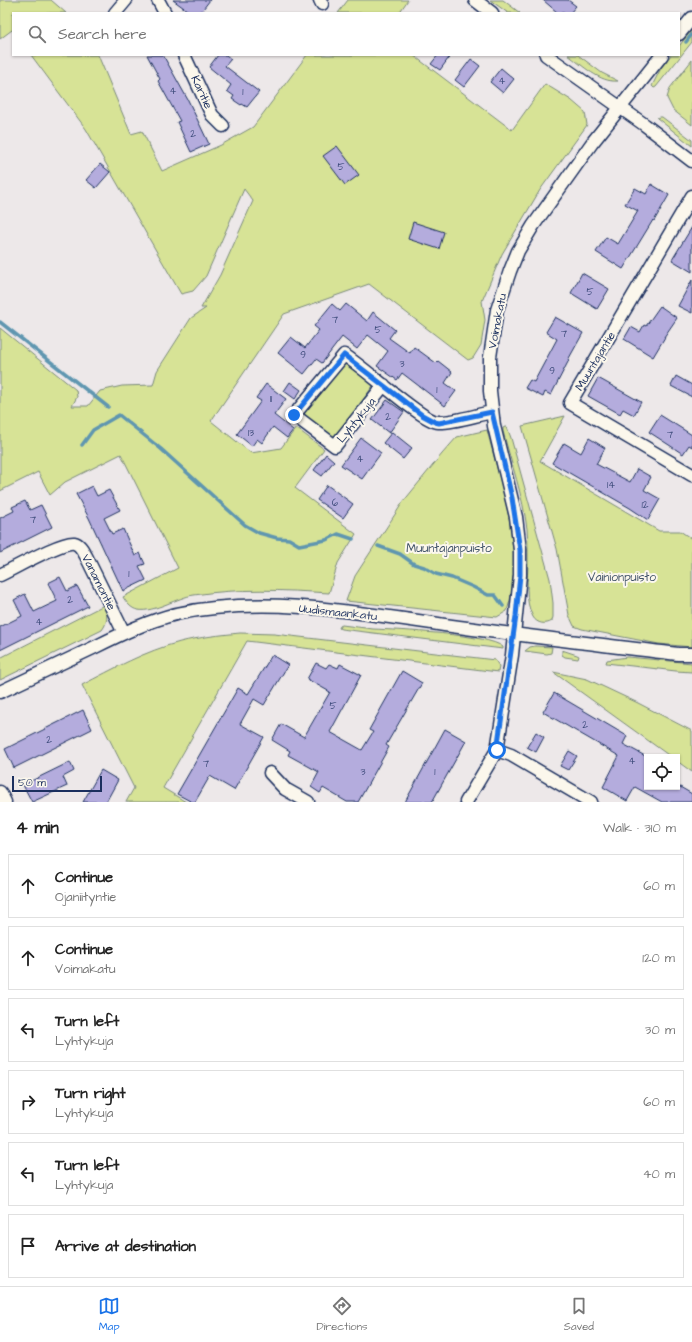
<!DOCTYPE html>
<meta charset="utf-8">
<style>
body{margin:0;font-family:"Architects Daughter",sans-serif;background:#f6f6f6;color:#222}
.controls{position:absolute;right:12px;bottom:12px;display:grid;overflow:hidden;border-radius:0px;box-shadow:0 1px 3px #0004}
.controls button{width:36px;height:36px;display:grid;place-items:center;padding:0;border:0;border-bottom:1px solid #e0e0e0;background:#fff;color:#222;font:20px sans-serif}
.scale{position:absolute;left:12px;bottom:10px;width:90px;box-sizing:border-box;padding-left:4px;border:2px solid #1b2f5e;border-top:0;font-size:11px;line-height:14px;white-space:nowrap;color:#1b2f5e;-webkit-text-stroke:3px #fbf7ec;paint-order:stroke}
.stop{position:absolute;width:12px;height:12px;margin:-9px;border:3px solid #1a73e8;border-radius:50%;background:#fff}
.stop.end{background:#1a73e8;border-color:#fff;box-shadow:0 1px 4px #0008}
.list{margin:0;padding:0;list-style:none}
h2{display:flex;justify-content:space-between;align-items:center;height:52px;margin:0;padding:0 16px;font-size:17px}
h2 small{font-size:13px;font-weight:400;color:#767676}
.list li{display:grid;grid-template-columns:26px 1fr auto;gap:12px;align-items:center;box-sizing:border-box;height:64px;margin:0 8px 8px;padding:0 8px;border:1px solid #e0e0e0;border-radius:0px}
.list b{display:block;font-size:15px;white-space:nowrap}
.list p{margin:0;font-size:13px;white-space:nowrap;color:#767676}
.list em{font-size:13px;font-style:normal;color:#767676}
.icon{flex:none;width:22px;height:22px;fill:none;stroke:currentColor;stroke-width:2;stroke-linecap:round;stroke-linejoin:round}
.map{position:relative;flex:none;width:692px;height:802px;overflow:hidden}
.search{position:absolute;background:#fff;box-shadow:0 1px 3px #0004;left:12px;right:12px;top:12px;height:44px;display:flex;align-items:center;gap:10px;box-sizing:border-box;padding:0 14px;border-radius:0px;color:#767676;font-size:15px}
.sheet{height:484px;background:#fff}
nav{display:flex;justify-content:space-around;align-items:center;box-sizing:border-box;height:56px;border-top:1px solid #e0e0e0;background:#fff;font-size:11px;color:#767676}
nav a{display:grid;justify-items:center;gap:2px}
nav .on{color:#1a73e8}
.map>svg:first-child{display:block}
.green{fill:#d7e396;stroke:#79897a}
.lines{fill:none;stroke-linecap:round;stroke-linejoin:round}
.stream{stroke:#5e96b0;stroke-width:3.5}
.building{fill:#b4acdd;stroke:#1b2f5e}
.minor-casing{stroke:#1b2f5e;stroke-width:15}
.minor{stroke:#fbf7ec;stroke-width:12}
.route{stroke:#1a73e8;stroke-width:5}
.labels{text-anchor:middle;stroke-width:4;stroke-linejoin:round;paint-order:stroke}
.number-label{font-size:10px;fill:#414e7e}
.street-label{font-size:12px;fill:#1b2f5e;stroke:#fbf7ec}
.park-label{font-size:12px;fill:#415369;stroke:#fbf7ec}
</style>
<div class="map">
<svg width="692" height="802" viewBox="0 0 692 802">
<rect width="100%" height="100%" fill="#ede8e9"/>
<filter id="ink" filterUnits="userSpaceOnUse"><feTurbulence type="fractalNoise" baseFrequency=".025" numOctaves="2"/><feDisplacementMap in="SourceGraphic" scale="8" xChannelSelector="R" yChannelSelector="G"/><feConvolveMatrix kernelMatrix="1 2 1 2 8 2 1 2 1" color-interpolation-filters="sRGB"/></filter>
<g filter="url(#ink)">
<path class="green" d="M0 0H51L66 13H13V31L12 30 0 39Z
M348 0H408L399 13H338Z
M490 0H503L520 13H508Z
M692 30V42L656 87 654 88 652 86 661 68 671 55H679V46Z
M31 55H98L131 134 142 131 162 171 221 145 253 127 307 55H413L512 130 545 84 571 100 585 112 587 125 540 190 502 254 482 301 485 320 481 345 473 358 468 360 369 284 284 314 211 421 251 453 281 448 296 428 324 449 295 488 356 534 338 563 329 593C282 590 240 588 194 595 178 597 154 613 138 610 131 609 126 602 123 597L178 568 121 454 65 482 50 495 38 472 0 491V328L76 390 77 397 72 406H88L100 391 122 386 153 385 157 371 191 318 206 308H201L220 275 253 201 244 189 206 276 193 291 181 294 86 129Z
M568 55H578L602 73 618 81C600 83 582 65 568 55Z
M692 60V125L673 110 667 98 670 88Z
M659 117H662L692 140V146L657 118Z
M344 362 375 383 337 436 334 438 303 415Z
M565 416 540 461 659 531H680L692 539V647L659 644 582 629 574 626 569 615 557 549 522 426Z
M505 427H507L511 438 550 579 553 603V617L552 621C546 625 537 624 533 617 524 601 528 578 528 560 528 550 528 539 527 529 523 496 511 463 503 431V428Z
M487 430C501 486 526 553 507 611L497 617 346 601 355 576 403 502 442 454 457 437Z
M104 605C108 615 108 622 102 630L0 680V658Z
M342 625C352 626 363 628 373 629 396 630 489 634 503 647V649L341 629 339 628 340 626Z
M240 633 274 634 495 660 499 666 498 672 247 641 163 788 186 802H126L134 788 82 685C113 669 145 651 180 642 200 637 220 635 240 633Z
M535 646 552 647 551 653 547 654 525 651 530 647Z
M562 650 577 655 579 656 578 659 565 657 562 655Z
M627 657 692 663V672L676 671 606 663 607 660Z
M553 672 587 679 638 703 692 731V772L677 761V757H671Z"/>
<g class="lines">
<path class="stream" d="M686 42 692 34
M0 322 108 407
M82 445 93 430 119 415 161 449 245 525 259 533 277 538 289 539 299 545 326 540 338 534 353 539
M378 546 400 554 414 564 424 567 436 574 452 578 473 587 488 595H495L503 606"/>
</g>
<path class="building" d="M173 0H210L200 13H191Z
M543 0H568L576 6 570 13H558Z
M147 55H163L188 100 209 144 191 152 177 122 180 121 158 81 160 79Z
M218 55H226L231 59 225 66 259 92 247 107 242 104 241 105 232 99 234 96 227 91 231 85 209 67Z
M438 55H451L440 70 431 64Z
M471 59 480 66 464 87 455 80Z
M501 68 514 79 503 93 490 82Z
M337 146 359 175 345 185 323 156Z
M100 164 110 172 96 188 86 180Z
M651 184 669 195 654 221 653 220 623 269 596 252 606 237 618 244 638 211 625 204 635 188 646 194Z
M413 222 444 232 439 249 408 239Z
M692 227V272L672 260Z
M582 273 609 289 597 309 571 293Z
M692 280V313L678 306Z
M332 304 340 311 346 304 367 321 373 312 395 330 389 338 410 353 414 347 436 363 438 361 452 372 445 383 456 391 445 406 402 373 397 380 377 366 388 351 368 335 357 349 342 337 322 363 316 359 304 374 278 353 291 337 305 348 319 330 314 326Z
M660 306 677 318 664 337H665L653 357 624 339 631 327 640 332 644 325 646 326Z
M555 317 583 333 568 360H569L551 395 545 392 543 397 525 388 530 380 534 382 557 339 546 332Z
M676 376 692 385V397L671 386Z
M598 378 641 402 634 415 623 409 620 414 588 396Z
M290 382 301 390 295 399 284 391Z
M266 384 286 399 274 415 293 430 287 438 273 427 262 443 257 439 252 446 237 434 261 401 256 398Z
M387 400 404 412 389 433 372 420Z
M660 415 692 435V447L689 445 683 454 649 432Z
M392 432 412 448 403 459 383 443Z
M361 438 381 453 362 479 341 465Z
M589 438 605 448 596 464 630 482 637 469 651 477 644 490 660 499 648 520 630 508 552 463 564 443 581 453Z
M326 454 334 461 322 476 314 470Z
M327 485 353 504 343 518 317 500Z
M92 486 97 496 109 490 120 510 104 518 112 534 123 529 135 556 140 553 145 564 139 566 146 580 123 591 89 518 76 494Z
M25 501 30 510 41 505 52 527 0 553V518L14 511 12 507Z
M60 577 67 591 77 586 88 606 0 650V627L22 616 14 600 25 594 34 612 57 601 48 583Z
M272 655 288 665 264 705 254 699 240 724 264 737 234 790 210 776 195 802H192L177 794 238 688 248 694Z
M316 663 326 668 329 664 338 668 340 664 361 675 330 732 362 750 373 732 369 730 402 671 422 683 386 745 389 747 358 802H347L323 788 320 793 311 787 319 772 288 755 290 751 272 740 281 724 304 737 330 692 307 679Z
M554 693 627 736 623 744 647 757V787H680L692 794V802H662L635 787 627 801 603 787 619 756 543 712Z
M83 710 92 729 14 768 5 749Z
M445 729 466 741 432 802H405Z
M536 732 544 737 536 752 527 747Z
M569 751 577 756 568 770 560 766Z
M70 762 74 771 63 777 67 786 32 802 23 785Z
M101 770 118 780 106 802H83Z"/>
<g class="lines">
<defs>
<path id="minor" d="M158 0 165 13
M320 0 322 4
M475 0 492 13
M115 13 126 0
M679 34 692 18
M184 55 212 115 223 126
M546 55 645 125 692 161
M692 196 570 403 692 475
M384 385 335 446 294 415 344 355C363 366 423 422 438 422 452 423 476 415 492 412
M0 575C13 569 62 541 74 543 80 544 83 551 86 556L124 633
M0 692C32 677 63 662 95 647 121 634 148 621 176 614 269 594 366 614 459 627 532 637 605 645 678 654H692
M497 750 511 755 591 802
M270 773 285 789 308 802
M0 792 5 802
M466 802 497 750 512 655 520 575V550L516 517 494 426 490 391V357L497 310 510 271 518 251 533 226 592 143 662 55"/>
</defs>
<use href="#minor" class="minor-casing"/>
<use href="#minor" class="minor"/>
</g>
</g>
<g class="lines" filter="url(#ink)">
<path class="route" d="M294 415 344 355 422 415 435 422 439 423 492 412 512 498 520 550V575L516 616 497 750"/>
</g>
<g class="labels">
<g class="number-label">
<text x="502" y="84">4</text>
<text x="173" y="94">4</text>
<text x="243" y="95">1</text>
<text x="193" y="137">2</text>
<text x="341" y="170">5</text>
<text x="590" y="295">5</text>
<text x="335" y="323">7</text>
<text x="378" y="333">5</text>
<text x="564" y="337">7</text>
<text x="303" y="358">9</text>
<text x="402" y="367">3</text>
<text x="552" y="374">9</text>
<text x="437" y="393">1</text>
<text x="271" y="402">11</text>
<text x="388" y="420">2</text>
<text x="251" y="436">13</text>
<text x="670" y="438">7</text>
<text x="360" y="462">4</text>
<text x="611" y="488">14</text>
<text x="335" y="506">6</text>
<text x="645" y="508">12</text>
<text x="33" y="523">7</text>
<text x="129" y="577">1</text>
<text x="70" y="603">2</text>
<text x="39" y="625">4</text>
<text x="333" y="709">5</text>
<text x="585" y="728">2</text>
<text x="49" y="743">2</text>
<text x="632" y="764">4</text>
<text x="206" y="767">7</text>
<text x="363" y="775">3</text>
<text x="435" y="775">1</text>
</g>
<g class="street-label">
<text transform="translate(202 92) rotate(65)" y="4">Karitie</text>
<text transform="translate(497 321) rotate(-79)" y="4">Voimakatu</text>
<text transform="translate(595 361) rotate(-59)" y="4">Muuntajantie</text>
<text transform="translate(356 420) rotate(-51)" y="4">Lyhtykuja</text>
<text transform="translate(99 582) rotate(63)" y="4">Vanamontie</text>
<text transform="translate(338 612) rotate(6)" y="4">Uudismaankatu</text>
</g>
<g class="park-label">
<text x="449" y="552">Muuntajanpuisto</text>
<text x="622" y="581">Vainionpuisto</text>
</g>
</g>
</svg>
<div class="controls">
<button><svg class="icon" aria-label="locate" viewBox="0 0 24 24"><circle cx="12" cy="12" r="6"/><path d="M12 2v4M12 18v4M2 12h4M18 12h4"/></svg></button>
</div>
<div class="scale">50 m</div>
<div class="stop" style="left:497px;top:750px"></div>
<div class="stop end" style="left:294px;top:415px"></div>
<div class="search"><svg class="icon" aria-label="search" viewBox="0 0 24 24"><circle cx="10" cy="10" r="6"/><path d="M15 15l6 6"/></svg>Search here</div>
</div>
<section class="sheet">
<h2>4 min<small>Walk · 310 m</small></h2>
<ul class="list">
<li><svg class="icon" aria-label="ahead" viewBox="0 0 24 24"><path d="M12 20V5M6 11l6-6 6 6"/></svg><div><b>Continue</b><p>Ojaniityntie</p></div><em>60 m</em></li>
<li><svg class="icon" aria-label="ahead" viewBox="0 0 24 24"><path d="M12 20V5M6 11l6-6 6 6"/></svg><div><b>Continue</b><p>Voimakatu</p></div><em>120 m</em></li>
<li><svg class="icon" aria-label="left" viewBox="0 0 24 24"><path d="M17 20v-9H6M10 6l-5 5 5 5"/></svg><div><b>Turn left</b><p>Lyhtykuja</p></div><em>30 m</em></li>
<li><svg class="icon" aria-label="right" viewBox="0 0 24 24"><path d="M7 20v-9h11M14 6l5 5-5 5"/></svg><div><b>Turn right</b><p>Lyhtykuja</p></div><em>60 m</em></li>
<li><svg class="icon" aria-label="left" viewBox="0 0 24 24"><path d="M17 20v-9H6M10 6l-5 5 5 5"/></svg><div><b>Turn left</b><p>Lyhtykuja</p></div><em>40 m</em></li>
<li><svg class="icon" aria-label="arrive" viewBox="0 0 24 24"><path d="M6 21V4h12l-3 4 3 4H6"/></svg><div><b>Arrive at destination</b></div></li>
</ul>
</section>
<nav>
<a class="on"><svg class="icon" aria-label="map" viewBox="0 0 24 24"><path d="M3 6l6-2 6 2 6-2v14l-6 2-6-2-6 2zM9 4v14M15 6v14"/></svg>Map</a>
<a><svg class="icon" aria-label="directions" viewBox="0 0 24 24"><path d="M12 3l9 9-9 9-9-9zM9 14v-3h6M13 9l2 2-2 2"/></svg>Directions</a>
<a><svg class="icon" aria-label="saved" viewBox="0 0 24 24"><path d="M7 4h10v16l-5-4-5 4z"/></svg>Saved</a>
</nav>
